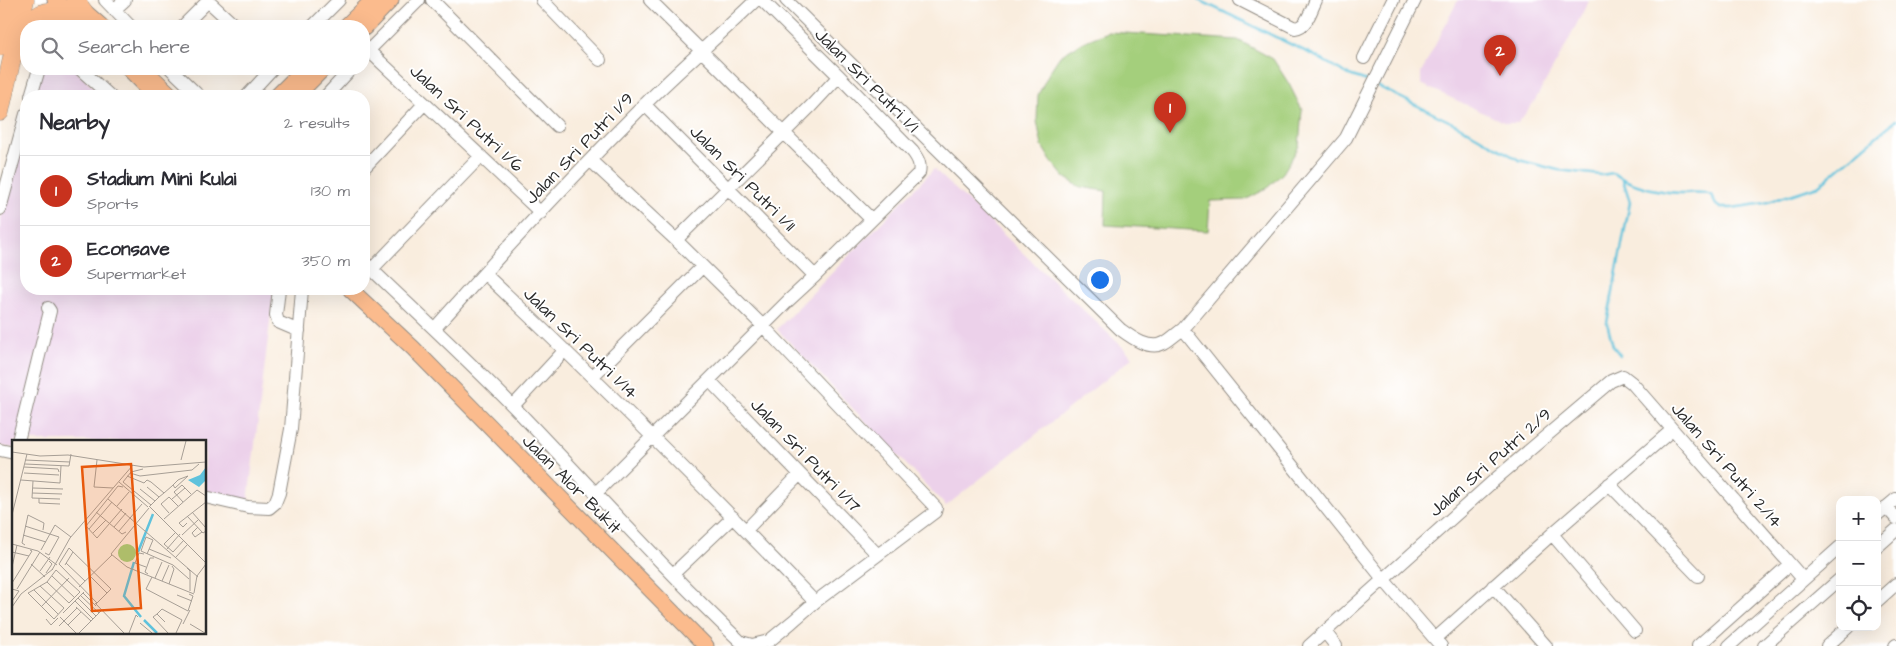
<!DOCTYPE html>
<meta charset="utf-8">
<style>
body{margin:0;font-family:"Architects Daughter",sans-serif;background:#f7f7f7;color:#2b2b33}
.controls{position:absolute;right:15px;bottom:15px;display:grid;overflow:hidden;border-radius:10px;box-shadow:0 5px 20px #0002}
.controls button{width:45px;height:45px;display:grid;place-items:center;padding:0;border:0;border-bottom:1px solid #e1e1e2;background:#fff;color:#2b2b33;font:25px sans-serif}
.you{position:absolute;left:1099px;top:279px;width:18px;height:18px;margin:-12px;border:4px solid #fff;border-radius:50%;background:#1a73e8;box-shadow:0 0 0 8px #1a73e833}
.badge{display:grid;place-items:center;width:32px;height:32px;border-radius:50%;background:#c8321e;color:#fff;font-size:16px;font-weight:700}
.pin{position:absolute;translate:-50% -41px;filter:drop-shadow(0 1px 2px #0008)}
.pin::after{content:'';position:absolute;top:26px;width:18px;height:15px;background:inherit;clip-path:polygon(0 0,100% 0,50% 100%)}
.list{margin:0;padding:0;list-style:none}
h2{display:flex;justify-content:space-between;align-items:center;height:65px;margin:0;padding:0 20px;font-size:21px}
h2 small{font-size:16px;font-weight:400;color:#7c7c81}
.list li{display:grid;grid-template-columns:32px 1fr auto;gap:15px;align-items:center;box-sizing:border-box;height:70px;padding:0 20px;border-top:1px solid #e1e1e2}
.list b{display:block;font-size:19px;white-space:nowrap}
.list p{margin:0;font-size:16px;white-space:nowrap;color:#7c7c81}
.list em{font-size:16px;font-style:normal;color:#7c7c81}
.icon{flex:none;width:28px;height:28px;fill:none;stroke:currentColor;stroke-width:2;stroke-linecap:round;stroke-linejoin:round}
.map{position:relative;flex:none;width:1896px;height:646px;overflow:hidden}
.search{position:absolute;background:#fff;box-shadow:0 5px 20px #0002;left:20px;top:20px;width:350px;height:55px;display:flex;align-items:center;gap:12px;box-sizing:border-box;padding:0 18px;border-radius:20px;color:#7c7c81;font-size:19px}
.panel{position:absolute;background:#fff;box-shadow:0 5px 20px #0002;left:20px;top:90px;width:350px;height:205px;border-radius:20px}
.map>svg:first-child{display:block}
.built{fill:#ecd1ea}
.green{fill:#a4cf7b;stroke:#687d53}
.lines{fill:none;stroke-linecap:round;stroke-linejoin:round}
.stream{stroke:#5fc2dc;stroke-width:2.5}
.minor-casing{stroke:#928c84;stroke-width:14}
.major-casing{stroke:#928c84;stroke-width:17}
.highway-casing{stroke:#928c84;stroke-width:19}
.minor{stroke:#fff;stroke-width:12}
.major{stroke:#fbbb8d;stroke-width:15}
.highway{stroke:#fbbb8d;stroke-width:18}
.labels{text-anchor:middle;stroke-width:4;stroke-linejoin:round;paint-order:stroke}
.street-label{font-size:18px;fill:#2b2b2b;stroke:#fff}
.inset-river{fill:none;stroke:#5fc2dc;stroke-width:2.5}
.inset-road{fill:none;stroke:#a79f96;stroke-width:1}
.view{fill:#e8590c;fill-opacity:0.15;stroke:#e8590c;stroke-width:2.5}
.inset-edge{fill:none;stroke:#2b2b2b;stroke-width:2.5}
</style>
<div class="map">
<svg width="1896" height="646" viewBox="0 0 1896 646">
<rect width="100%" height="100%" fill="#fff"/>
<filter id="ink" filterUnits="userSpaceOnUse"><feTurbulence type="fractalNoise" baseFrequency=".02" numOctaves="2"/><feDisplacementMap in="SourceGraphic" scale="10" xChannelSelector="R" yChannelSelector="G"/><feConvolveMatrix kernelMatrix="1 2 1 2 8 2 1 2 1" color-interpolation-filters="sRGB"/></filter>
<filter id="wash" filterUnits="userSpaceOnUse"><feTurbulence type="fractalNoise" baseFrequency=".0096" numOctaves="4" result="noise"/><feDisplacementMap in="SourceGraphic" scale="20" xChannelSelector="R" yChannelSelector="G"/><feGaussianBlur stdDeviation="1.12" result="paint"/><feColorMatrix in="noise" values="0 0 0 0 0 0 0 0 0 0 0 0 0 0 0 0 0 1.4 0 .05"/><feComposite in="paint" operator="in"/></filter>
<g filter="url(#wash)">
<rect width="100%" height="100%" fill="#f9edde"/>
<path class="built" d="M1458 0H1589L1564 49 1534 102 1518 123H1506L1421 84V73Z
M42 69H74L102 96H35Z
M26 127V289H274L248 501 205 491V441H14V448L0 446V222Z
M934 169 1133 357 946 506 777 329Z"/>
<path class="green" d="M1108 32 1238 40 1273 59 1289 84 1302 110 1299 146 1283 173 1266 189 1245 200 1210 201 1208 231 1105 225 1106 191 1080 187 1064 177 1051 161 1042 146 1037 121 1038 95 1050 71 1060 56 1083 42Z"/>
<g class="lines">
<path class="stream" d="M1199 0 1315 56 1349 75 1370 82
M1377 86 1461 127 1519 160 1558 170 1601 175 1613 173C1632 186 1658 192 1680 193 1692 193 1701 191 1711 195L1716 205 1721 208H1732L1765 203 1818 186 1896 120
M1620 355 1613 346 1607 323 1630 202 1623 180"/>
</g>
</g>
<g filter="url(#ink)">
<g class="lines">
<defs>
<path id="minor" d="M105 0 130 26
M432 0 557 126
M542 0 600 60
M650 0 871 219
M786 0 1120 329C1131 337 1149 351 1164 343 1170 340 1177 333 1183 329L1346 138 1415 0
M1240 0 1295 28C1307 27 1311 10 1316 0
M208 1 235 26
M114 10 125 0
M183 26 209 0
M313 26 339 0
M368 50 541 213
M364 55 419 0
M1364 58 1393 0
M80 69 110 96
M171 69 199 96
M31 96 39 69
M247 96 272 69
M326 96 351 69
M645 105 815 276
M364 168 424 104
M0 209 26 114
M676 240 812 105 839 76
M364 262C414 310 465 357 514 407 589 485 662 567 741 642L752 645 769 641 792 622 815 602 935 512 936 508 763 326 676 240 590 160
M372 269 481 156
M485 274C597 380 707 490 815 602
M279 289 276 315 278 322 299 331
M435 328C503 251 573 176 645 104 681 68 720 35 756 0
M1183 329 1383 579 1441 646
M592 377 702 267
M709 380 877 554
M513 406 565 350
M18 441 50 311 48 308
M0 450 14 453
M1609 484 1698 576
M596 493 789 300 815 276 919 173C921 164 918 159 913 152L839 76 762 0
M205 497 248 507 269 508 275 503 279 493 291 429 302 289
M1886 507 1896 518
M1877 515 1896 499
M746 530 800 474
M1552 534 1635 631
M1877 547 1896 530
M673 574 733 517
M1493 586 1546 646
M1877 601 1896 584
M1325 632 1336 646
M1435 639 1552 534 1672 430
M1309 646 1499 476 1611 381 1623 376 1632 383 1803 579
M1698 646 1790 564
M1729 646 1840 547
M1764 646 1840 579
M1827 646 1848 627
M1895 646 1896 645"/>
<path id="major" d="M55 0 83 26
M76 4 101 26
M346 26 373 0
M364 28 391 0
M129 69 156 96
M144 69 172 96
M277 96 304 69
M296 96 323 69
M350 289 413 348 706 646"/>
<path id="highway" d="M75 0 84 12
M19 32C41 12 43 6 73 17
M0 46 9 0
M0 112 25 0"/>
</defs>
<use href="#minor" class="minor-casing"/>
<use href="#major" class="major-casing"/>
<use href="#highway" class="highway-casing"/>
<use href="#minor" class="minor"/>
<use href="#major" class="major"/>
<use href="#highway" class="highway"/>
</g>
</g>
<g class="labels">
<g class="street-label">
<text transform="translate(867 80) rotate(45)" y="6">Jalan Sri Putri 1/1</text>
<text transform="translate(467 118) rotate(43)" y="6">Jalan Sri Putri 1/6</text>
<text transform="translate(579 148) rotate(-46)" y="6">Jalan Sri Putri 1/9</text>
<text transform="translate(743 178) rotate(45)" y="6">Jalan Sri Putri 1/11</text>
<text transform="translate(581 343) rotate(44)" y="6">Jalan Sri Putri 1/14</text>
<text transform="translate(806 455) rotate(46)" y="6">Jalan Sri Putri 1/17</text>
<text transform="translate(1490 462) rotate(-41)" y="6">Jalan Sri Putri 2/9</text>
<text transform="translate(1727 465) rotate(49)" y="6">Jalan Sri Putri 2/14</text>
<text transform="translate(572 484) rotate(45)" y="6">Jalan Alor Bukit</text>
</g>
</g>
<g transform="translate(12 440)">
<rect width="194" height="194" fill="#f9edde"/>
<path d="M106 113a9 9 0 1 1 18 0a9 9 0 1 1-18 0Z" fill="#a4cf7b"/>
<path d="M194 27V40L187 47 176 40 188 35Z" fill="#5fc2dc"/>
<path class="inset-river" d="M126 112 141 74M122 122 112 156 129 177M132 180 145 193"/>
<path class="inset-road" d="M0 12 28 16 56 15 132 27 194 22M13 20 58 22M85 20 82 47 101 48M169 20 174 1M13 24 57 26 59 14M12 27 46 29 47 32M131 29 119 32 111 42 139 65M12 33 47 35M118 33 128 36 180 30 187 24M115 36 132 43 135 40 139 42M9 40 48 43 49 26M21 41 20 58 48 59M107 42 136 67M139 42 152 53M135 47 147 57M21 48 51 49M128 49 143 61M20 53 50 54M27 58V63L48 64M96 59 186 137M160 59 173 48M171 62 162 52 170 45 179 54M105 66 117 52M137 66 194 123M138 66 147 57 152 53 160 46 166 40 168 39 176 36 163 48 161 45M137 68 99 114 115 127 182 154M110 69 85 98 74 86 106 46 111 47M84 72 110 94 114 92M180 72 194 88M157 73 149 64 157 57 166 66M0 75 15 14M175 76 191 93 194 91M152 79 185 50 194 56M175 83 171 87 167 83 194 62M13 86 47 97 37 115 33 113M102 87 114 73M186 87 180 93 183 97 190 92M77 89 100 62M107 91 130 64M164 92 152 104 161 112 172 100M81 93 94 80M11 95 34 102M170 95 186 80M0 104 26 111 45 125M13 105 10 103 16 75 32 83 31 90M137 109 159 118M155 109 168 94M29 110 43 85 59 97M0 112 17 116M132 114 127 113 123 123 134 127M135 114 141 100 134 97 129 111 161 125 177 139M164 117 175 105M54 123 73 141M19 124 33 137M53 125 61 112M0 127 5 105M175 128 178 131V151M40 130 58 98 121 25M28 131 38 117M34 133 40 124 37 121M136 134 133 132 138 118H142M40 136 63 158M78 136 95 153M140 137 134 149 176 171 181 156 177 154M143 138 150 122M150 141 157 125M0 143 20 111 18 110M157 144 162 129 160 126M28 146 52 168 42 179 16 153 18 152 35 142 44 130 68 152 57 163 35 142M67 147 100 115M0 149 7 151 0 161M5 149 28 112M22 150 46 174M71 153 84 166M182 153 185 136 194 124M165 155 180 161M69 156 87 173M66 158 84 176M63 161 81 179M83 163 112 193M84 164 99 149 57 108 47 124 85 163M0 167 9 154 41 129M29 167 57 138M64 167 79 181M51 173 72 152M145 174 150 169 170 180 164 193M48 177 64 193M34 179 39 185 46 178M153 182 145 174 141 177 156 193M128 183 140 193M171 184 178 170M178 184 193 193M56 185 69 172M47 186 65 168M67 193 90 170M117 193 124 175 126 177"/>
<path class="view" d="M119 24 129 168 80 171 70 27Z"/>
<rect width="194" height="194" class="inset-edge"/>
</g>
</svg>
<div class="controls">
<button>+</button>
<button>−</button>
<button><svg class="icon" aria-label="locate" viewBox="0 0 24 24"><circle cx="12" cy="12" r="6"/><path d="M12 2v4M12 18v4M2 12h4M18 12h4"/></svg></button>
</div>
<div class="you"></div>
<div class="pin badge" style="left:1170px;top:133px">1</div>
<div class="pin badge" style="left:1500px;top:76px">2</div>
<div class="search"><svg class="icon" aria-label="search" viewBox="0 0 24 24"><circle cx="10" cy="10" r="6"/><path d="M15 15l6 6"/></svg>Search here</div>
<section class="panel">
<h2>Nearby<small>2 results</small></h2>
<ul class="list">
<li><span class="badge">1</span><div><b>Stadium Mini Kulai</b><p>Sports</p></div><em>130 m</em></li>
<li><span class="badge">2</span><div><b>Econsave</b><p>Supermarket</p></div><em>350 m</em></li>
</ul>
</section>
</div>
